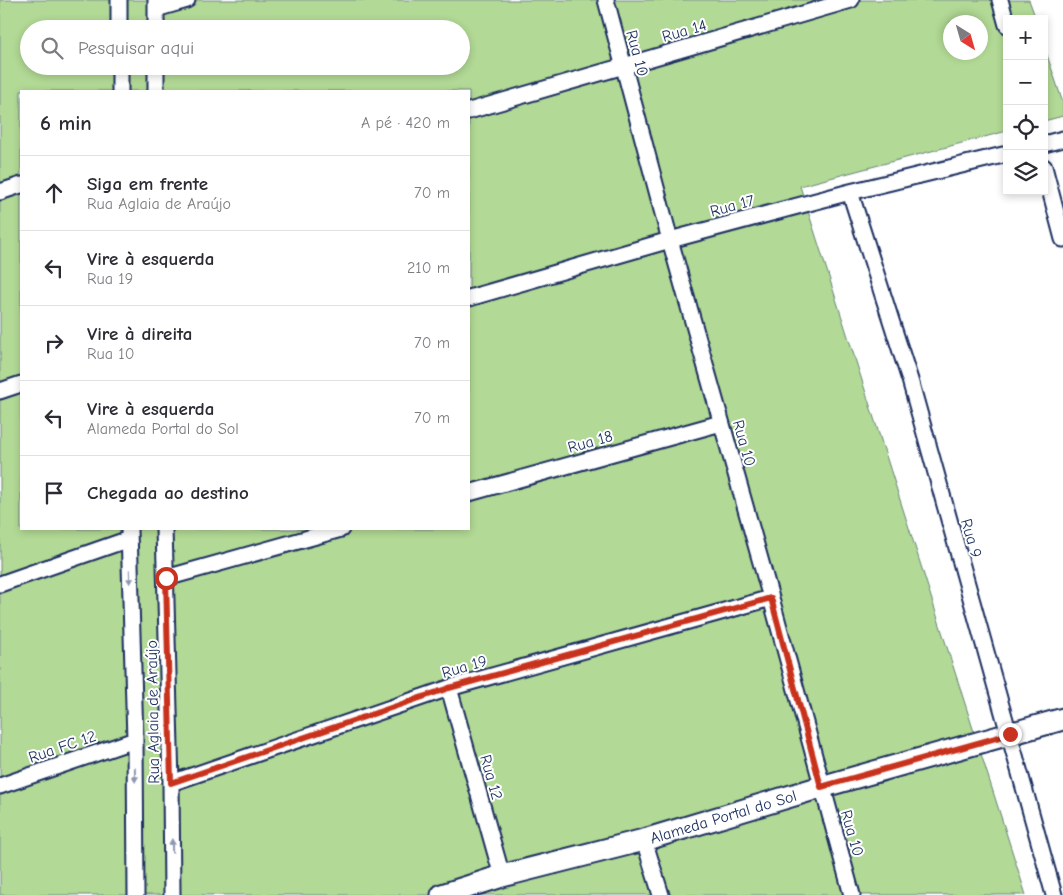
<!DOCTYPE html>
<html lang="pt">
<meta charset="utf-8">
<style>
body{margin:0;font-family:"Comic Neue",sans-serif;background:#f7f7f7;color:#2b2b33}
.controls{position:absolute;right:15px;top:15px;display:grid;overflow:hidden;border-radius:0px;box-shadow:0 2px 8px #0003}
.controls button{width:45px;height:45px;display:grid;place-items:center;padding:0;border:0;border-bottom:1px solid #e1e1e2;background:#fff;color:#2b2b33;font:25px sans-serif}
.compass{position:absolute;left:943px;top:15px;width:45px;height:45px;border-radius:50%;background:#fff;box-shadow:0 2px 8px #0003;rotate:143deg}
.stop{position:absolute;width:15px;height:15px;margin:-11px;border:4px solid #c8321e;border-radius:50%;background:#fff}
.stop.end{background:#c8321e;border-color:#fff;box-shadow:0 1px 5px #0008}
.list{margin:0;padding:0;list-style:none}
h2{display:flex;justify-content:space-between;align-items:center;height:65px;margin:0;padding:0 20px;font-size:21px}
h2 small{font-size:16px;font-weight:400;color:#7c7c81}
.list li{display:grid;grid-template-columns:32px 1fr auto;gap:15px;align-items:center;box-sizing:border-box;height:75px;padding:0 20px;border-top:1px solid #e1e1e2}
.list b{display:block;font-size:19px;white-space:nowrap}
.list p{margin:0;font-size:16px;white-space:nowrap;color:#7c7c81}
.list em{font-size:16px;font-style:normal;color:#7c7c81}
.icon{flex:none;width:28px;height:28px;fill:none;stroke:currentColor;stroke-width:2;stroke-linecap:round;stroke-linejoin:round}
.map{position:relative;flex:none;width:1063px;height:895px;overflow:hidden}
.search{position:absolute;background:#fff;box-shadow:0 2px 8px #0003;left:20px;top:20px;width:450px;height:55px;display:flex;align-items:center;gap:12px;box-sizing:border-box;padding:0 18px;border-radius:28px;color:#7c7c81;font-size:19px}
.panel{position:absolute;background:#fff;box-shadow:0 2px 8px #0003;left:20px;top:90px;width:450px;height:440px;border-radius:0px}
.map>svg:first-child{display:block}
.green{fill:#b2d995;stroke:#66847a;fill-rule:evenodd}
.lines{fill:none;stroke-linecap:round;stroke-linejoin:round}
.street-casing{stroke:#1b2f5e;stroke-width:19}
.secondary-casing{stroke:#1b2f5e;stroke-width:25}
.street{stroke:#fff;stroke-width:15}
.secondary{stroke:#fff;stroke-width:21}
.oneway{fill:#8d97ae}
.route{stroke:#c8321e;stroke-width:6}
.labels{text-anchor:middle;stroke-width:4;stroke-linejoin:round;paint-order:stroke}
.street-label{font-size:16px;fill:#1b2f5e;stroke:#fff}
</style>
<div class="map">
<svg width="1063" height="895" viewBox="0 0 1063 895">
<rect width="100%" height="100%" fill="#fff"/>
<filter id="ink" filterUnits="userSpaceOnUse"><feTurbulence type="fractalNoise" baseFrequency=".02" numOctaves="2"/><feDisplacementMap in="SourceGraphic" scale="10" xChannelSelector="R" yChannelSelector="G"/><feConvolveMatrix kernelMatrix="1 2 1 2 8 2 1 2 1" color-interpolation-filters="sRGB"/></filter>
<g filter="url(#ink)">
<path class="green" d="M0 0H1029L1036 19H1007V131L800 186 1026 895H0ZM950 22H980V52H950ZM29 29H461V66H29ZM21 91H469V529H21Z
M1044 46 1063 103V116L1044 121Z"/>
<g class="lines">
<defs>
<path id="street" d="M119 0V29
M156 0V29
M606 0 670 240 771 598 852 895
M1000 0 1007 25
M156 9 187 0
M120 66V91
M156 91V66
M469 111 851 0
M1044 144 1063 139
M1044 167 1063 239
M0 192 21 185
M850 192 910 380 1054 895
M469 298 670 240 850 192 1007 154
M0 391 21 384
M469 493 721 423
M129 529 135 740 136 895
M164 529 171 783 172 895
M166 578 341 529
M0 584 129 539
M449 688 502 876
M171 783 449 688 771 598
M0 786 135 740
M644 840 661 895"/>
<g id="secondary">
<path id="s1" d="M442 895 502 876 644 840 821 787 1063 719"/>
</g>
</defs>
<use href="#street" class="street-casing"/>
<use href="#secondary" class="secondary-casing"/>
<use href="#street" class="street"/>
<use href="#secondary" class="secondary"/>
</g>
<defs><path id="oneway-solid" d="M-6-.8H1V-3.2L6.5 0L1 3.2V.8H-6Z" transform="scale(1.25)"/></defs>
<g class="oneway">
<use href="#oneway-solid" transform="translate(130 577) rotate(88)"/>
<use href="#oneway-solid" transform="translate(135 775) rotate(89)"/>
<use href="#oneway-solid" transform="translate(172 846) rotate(-91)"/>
</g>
</g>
<g class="lines" filter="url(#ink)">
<path class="route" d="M166 578 171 783 449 688 771 598 821 787 1010 734"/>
</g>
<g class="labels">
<g class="street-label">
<text transform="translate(684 30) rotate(-16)" y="6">Rua 14</text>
<text transform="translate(638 53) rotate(75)" y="6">Rua 10</text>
<text transform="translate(732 205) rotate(-15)" y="6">Rua 17</text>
<text transform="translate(590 441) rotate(-16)" y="6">Rua 18</text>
<text transform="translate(745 443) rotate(74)" y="6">Rua 10</text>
<text transform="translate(972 538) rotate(74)" y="6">Rua 9</text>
<text transform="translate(464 666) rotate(-16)" y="6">Rua 19</text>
<text transform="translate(152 712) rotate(-91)" y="6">Rua Aglaia de Araújo</text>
<text transform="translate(62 746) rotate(-19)" y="6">Rua FC 12</text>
<text transform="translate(492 777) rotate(74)" y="6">Rua 12</text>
<text dy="6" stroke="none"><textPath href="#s1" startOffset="292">Alameda Portal do Sol</textPath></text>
<text transform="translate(853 833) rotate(74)" y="6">Rua 10</text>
</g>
</g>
</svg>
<div class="controls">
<button>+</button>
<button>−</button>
<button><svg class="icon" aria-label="locate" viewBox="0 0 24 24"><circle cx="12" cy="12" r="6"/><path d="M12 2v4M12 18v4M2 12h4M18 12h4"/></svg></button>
<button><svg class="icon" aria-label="layers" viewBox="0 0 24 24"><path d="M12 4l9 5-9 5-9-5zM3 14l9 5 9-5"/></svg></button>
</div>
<svg class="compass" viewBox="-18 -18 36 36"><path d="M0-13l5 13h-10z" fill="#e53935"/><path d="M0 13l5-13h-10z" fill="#7c7c81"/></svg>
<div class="stop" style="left:166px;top:578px"></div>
<div class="stop end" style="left:1010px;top:734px"></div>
<div class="search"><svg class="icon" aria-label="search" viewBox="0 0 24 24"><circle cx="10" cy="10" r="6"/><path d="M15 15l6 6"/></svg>Pesquisar aqui</div>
<section class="panel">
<h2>6 min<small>A pé · 420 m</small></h2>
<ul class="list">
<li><svg class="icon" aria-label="ahead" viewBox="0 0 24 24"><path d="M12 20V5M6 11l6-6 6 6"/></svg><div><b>Siga em frente</b><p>Rua Aglaia de Araújo</p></div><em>70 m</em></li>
<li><svg class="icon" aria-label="left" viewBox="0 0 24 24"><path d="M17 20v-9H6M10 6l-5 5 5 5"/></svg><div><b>Vire à esquerda</b><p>Rua 19</p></div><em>210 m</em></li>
<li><svg class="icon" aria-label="right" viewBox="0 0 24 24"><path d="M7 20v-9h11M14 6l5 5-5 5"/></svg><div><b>Vire à direita</b><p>Rua 10</p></div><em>70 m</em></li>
<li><svg class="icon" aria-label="left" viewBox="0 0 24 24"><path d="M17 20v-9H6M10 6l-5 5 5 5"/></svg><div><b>Vire à esquerda</b><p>Alameda Portal do Sol</p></div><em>70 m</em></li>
<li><svg class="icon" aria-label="arrive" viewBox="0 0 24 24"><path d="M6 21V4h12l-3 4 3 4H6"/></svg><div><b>Chegada ao destino</b></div></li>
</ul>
</section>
</div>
